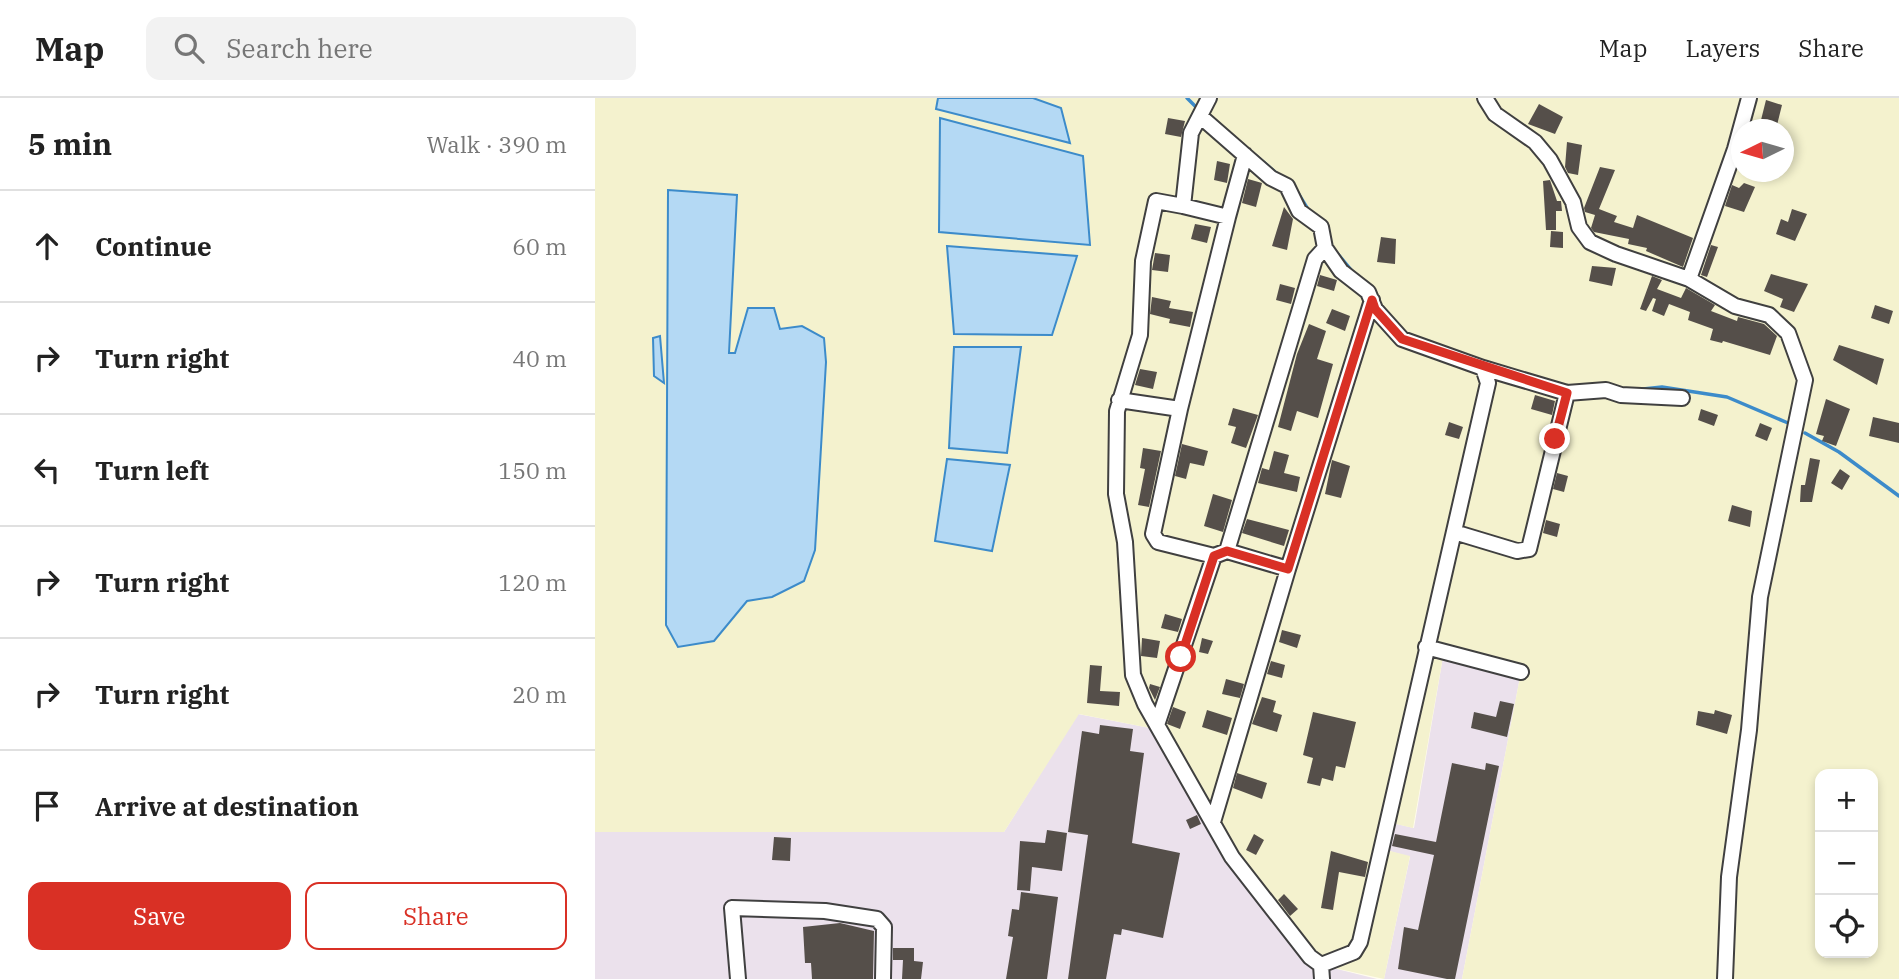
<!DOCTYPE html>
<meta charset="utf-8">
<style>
body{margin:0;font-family:"IBM Plex Serif",serif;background:#f2f2f2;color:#222}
.controls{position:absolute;right:21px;bottom:21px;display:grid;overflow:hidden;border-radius:14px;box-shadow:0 4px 10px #0003}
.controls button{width:63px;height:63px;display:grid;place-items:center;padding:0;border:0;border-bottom:2px solid #e0e0e0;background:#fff;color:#222;font:35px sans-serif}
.compass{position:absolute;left:1136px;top:21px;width:63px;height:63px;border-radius:50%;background:#fff;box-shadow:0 4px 10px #0003;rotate:265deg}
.stop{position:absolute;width:21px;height:21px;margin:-16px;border:5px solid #d93025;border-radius:50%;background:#fff}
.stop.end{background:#d93025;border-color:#fff;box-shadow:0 2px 7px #0008}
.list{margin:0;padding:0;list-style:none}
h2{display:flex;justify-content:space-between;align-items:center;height:91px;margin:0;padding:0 28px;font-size:30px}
h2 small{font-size:23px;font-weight:400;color:#767676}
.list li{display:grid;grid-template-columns:46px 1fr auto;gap:21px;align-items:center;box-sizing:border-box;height:112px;padding:0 28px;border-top:2px solid #e0e0e0}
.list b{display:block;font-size:26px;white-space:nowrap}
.list em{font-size:23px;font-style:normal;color:#767676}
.actions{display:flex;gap:14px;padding:21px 28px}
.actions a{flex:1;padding:16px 0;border:2px solid #d93025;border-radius:14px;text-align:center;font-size:24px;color:#d93025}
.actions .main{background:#d93025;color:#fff}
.icon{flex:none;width:38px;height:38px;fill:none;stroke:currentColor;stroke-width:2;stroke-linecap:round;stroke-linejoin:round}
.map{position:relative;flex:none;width:1304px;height:881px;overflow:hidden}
header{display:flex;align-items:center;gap:42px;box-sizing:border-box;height:98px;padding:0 35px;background:#fff;border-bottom:2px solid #e0e0e0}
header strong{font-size:33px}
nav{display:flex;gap:38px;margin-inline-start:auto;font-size:24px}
.search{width:490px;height:63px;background:#f2f2f2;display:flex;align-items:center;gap:18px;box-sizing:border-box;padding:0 24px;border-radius:14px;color:#767676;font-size:26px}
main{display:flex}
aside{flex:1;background:#fff}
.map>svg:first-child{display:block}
.industrial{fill:#ebe1ec}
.farmland{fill:#f4f2ce;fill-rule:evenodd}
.water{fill:#b4d9f4;stroke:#3c8bca;stroke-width:2}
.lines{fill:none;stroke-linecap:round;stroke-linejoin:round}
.stream{stroke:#3c8bca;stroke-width:3.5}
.building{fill:#554f4a}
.minor-casing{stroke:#404040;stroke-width:18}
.minor{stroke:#fff;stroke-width:14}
.route{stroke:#d93025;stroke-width:9}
</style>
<header>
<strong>Map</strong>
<div class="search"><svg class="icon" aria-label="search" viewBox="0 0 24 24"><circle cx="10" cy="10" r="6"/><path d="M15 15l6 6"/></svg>Search here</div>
<nav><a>Map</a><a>Layers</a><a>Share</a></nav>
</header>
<main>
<aside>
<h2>5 min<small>Walk · 390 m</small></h2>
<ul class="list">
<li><svg class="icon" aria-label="ahead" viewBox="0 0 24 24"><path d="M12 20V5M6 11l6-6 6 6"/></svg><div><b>Continue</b></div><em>60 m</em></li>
<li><svg class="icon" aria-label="right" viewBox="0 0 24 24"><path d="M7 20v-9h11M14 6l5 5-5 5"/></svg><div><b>Turn right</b></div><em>40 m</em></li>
<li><svg class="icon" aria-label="left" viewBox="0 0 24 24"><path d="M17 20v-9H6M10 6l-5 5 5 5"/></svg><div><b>Turn left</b></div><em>150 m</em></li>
<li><svg class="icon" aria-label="right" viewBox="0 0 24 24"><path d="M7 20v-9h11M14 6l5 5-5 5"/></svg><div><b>Turn right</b></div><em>120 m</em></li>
<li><svg class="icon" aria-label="right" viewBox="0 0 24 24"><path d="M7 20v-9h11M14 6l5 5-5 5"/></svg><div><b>Turn right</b></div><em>20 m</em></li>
<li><svg class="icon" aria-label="arrive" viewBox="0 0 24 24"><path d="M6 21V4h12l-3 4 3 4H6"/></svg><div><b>Arrive at destination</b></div></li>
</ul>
<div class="actions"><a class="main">Save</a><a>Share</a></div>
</aside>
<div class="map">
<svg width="1304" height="881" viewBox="0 0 1304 881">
<rect width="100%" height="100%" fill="#fffced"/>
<path class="industrial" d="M849 553 926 574 867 881H789L815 759 791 752 797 725 819 730Z
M483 616 555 630 630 764 726 867 782 881H0V734H409Z"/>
<path class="farmland" d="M0 0H1304V881H867L926 574 849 553 818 730 797 725 791 752 815 758 789 881 726 867 630 764 555 630 484 616 409 734H0ZM1146 32H1188V74H1146ZM1225 676H1278V855H1225Z"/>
<path class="water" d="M343 0H438L466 10 475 45 341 11Z
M345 20 488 58 495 147 344 134Z
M73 92 142 97 134 255H140L153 210H179L185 231 207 228 229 240 231 264 220 452 209 483 177 499 152 503 119 543 83 549 71 527Z
M352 148 482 158 457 237 359 236Z
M65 238 69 285 59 278 58 240Z
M359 249H426L412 355 354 350Z
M352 361 415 367 397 453 340 443Z"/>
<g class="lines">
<path class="stream" d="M592 0 603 11
M610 14 641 41
M660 57 686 79
M698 87 714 113
M742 155 757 173
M1048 291 1067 289 1132 299 1193 325
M1210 335 1244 354 1304 398"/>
</g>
<path class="building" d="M1171 2 1187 7 1182 27 1166 22Z
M944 6 968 19 960 36 933 26Z
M573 20 590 23 586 39 570 36Z
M972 44 987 47 983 77 973 75 970 69Z
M622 63 635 66 632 85 619 82Z
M1005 69 1020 72 1004 111 1022 118 1019 124 1038 130 1042 117 1098 140 1088 169 1051 153 1052 150 1033 146 1034 141 999 134 996 130 1000 117 990 114 989 110Z
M653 81 667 85 661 109 647 105Z
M955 82 962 103H966L967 113H961V132H951L948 83Z
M1149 85 1160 89 1149 114 1130 108 1137 87 1144 90Z
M689 109 698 121 692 152 677 148Z
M1197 111 1212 116 1200 143 1181 136 1186 121 1193 124Z
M600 126 616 129 612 145 596 141Z
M956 133 968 134V150L955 149Z
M786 139 801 141 800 166 782 164Z
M1116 147 1123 149 1112 179 1106 177Z
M560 155 575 157 573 174 557 172Z
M997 168 1021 170 1017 188 994 183Z
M1176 176 1213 186 1199 214 1185 209 1188 201 1169 193Z
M725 177 742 182 739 193 722 188Z
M1057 178 1067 182 1062 191 1086 200 1091 190 1120 207 1116 213 1142 223 1143 219 1169 226 1182 238 1175 257 1128 243 1127 245 1115 242 1118 231 1093 222 1095 214 1074 206 1069 218 1057 213 1061 201 1058 200 1051 213 1045 211Z
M685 186 700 190 696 206 681 202Z
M557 199 576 203 574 210 598 214 595 229 574 225 575 221 555 216Z
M1280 207 1298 213 1294 226 1276 220Z
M737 211 755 218 750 233 731 225Z
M714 226 731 233 722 261 738 266 723 320 702 313 696 333 683 329 702 256Z
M1244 247 1289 261 1282 287 1238 262Z
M545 271 562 274 558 291 540 287Z
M940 297 960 303 957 317 936 311Z
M1231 301 1255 311 1241 348 1227 343 1229 338 1221 336Z
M638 310 663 317 651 350 636 345 641 329 633 327Z
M1106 311 1123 317 1119 328 1103 322Z
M1278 319 1304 325V345L1274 338Z
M854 324 868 329 864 341 850 337Z
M1165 325 1177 330 1172 343 1160 338Z
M587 346 613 353 609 368 595 365 591 381 580 378Z
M548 350 566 353 554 409 543 407 550 371 545 370Z
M679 353 694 357 689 375 705 379 702 394 663 385 667 370 674 372Z
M1215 360 1225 362 1217 404H1205L1206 387H1210Z
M737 362 755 368 746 400 730 396Z
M1245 371 1255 378 1247 392 1236 385Z
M962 375 973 378 969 394 958 391Z
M618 396 637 402 628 434 609 428Z
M1137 407 1157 413 1155 429 1133 423Z
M652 421 694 432 689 448 647 435Z
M951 422 965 426 962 439 948 435Z
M570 516 587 521 583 534 566 530Z
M687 532 706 537 702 550 684 544Z
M547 540 565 543 562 560 546 558Z
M607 540 618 543 613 556 604 554Z
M676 563 690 567 687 580 672 576Z
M495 567 507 568 505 593 525 594 524 608 492 605Z
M631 581 649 586 645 600 627 596Z
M555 586 565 589 560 602 554 590Z
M667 599 681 603 678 614 687 617 682 634 657 626Z
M905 603 919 606 912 639 876 630 879 614 901 619Z
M578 609 591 614 585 631 572 626Z
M612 612 637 620 632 637 607 629Z
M1120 612 1137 617 1132 636 1101 627 1103 613 1119 616Z
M718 614 761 624 750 670 741 668 738 683 727 680 725 688 712 685 718 660 708 657Z
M505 627 538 631 535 653 549 655 537 745 585 755 568 840 527 831 526 837 519 836 511 881H473L493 737 473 734 487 633 504 636Z
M857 665 890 672 891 665 904 668 860 881H852L803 871 809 829 823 832 839 757 797 748 800 736 841 744Z
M642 675 672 685 667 701 638 690Z
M602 717 606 726 595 731 591 722Z
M452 732 472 735 467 773 437 769 435 793 422 792 425 743 450 745Z
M659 736 669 742 661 757 651 752Z
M179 739 196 740 195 763 177 762Z
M736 753 773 764 770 779 744 774 738 812 726 810Z
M426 794 463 799 452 881H411L418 839 413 838 417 811 424 812Z
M689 796 703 811 695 818 683 802Z
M245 825 279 833 278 881H217L216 865H210L208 829Z
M298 850H319V863L328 864 326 881H307L308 862H298Z"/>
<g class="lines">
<defs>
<path id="minor" d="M614 0 596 35 588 108 561 103 548 163 545 237 522 313 521 396 530 444 538 577 550 606 637 759 715 859 726 867 727 881
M890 0 900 16 940 44 955 62 978 104 984 129 995 144 1021 156 1094 181 1140 208 1174 217 1193 235 1210 282 1165 499 1154 632 1134 779 1130 881
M605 18 676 80 692 88 704 113 726 129 730 150 746 173 773 194 780 211 807 241 888 270 893 285 765 844 759 854 726 867
M633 119 650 57
M1094 181 1140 51 1154 0
M972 295 1011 292 1026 297 1087 300
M524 302 585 311 558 436 563 444 619 458
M585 311 633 119 588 108
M859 434 922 453 934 451 972 295 888 270
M632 453 693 471 777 202
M831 549 926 574
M563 624 619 458 632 453 720 161 730 150
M618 724 693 471
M143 881 137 810 230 813 282 821 289 829 288 881"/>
</defs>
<use href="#minor" class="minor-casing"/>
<use href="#minor" class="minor"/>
</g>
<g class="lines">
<path class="route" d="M586 559 619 458 632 453 693 471 777 202 780 211 807 241 972 295 960 341"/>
</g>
</svg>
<div class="controls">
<button>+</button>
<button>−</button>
<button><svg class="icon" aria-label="locate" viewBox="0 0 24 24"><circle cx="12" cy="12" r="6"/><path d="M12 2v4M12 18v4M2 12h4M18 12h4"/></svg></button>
</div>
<svg class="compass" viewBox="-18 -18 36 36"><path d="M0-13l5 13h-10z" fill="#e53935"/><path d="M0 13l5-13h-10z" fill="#767676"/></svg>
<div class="stop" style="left:586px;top:559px"></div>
<div class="stop end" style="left:960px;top:341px"></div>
</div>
</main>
